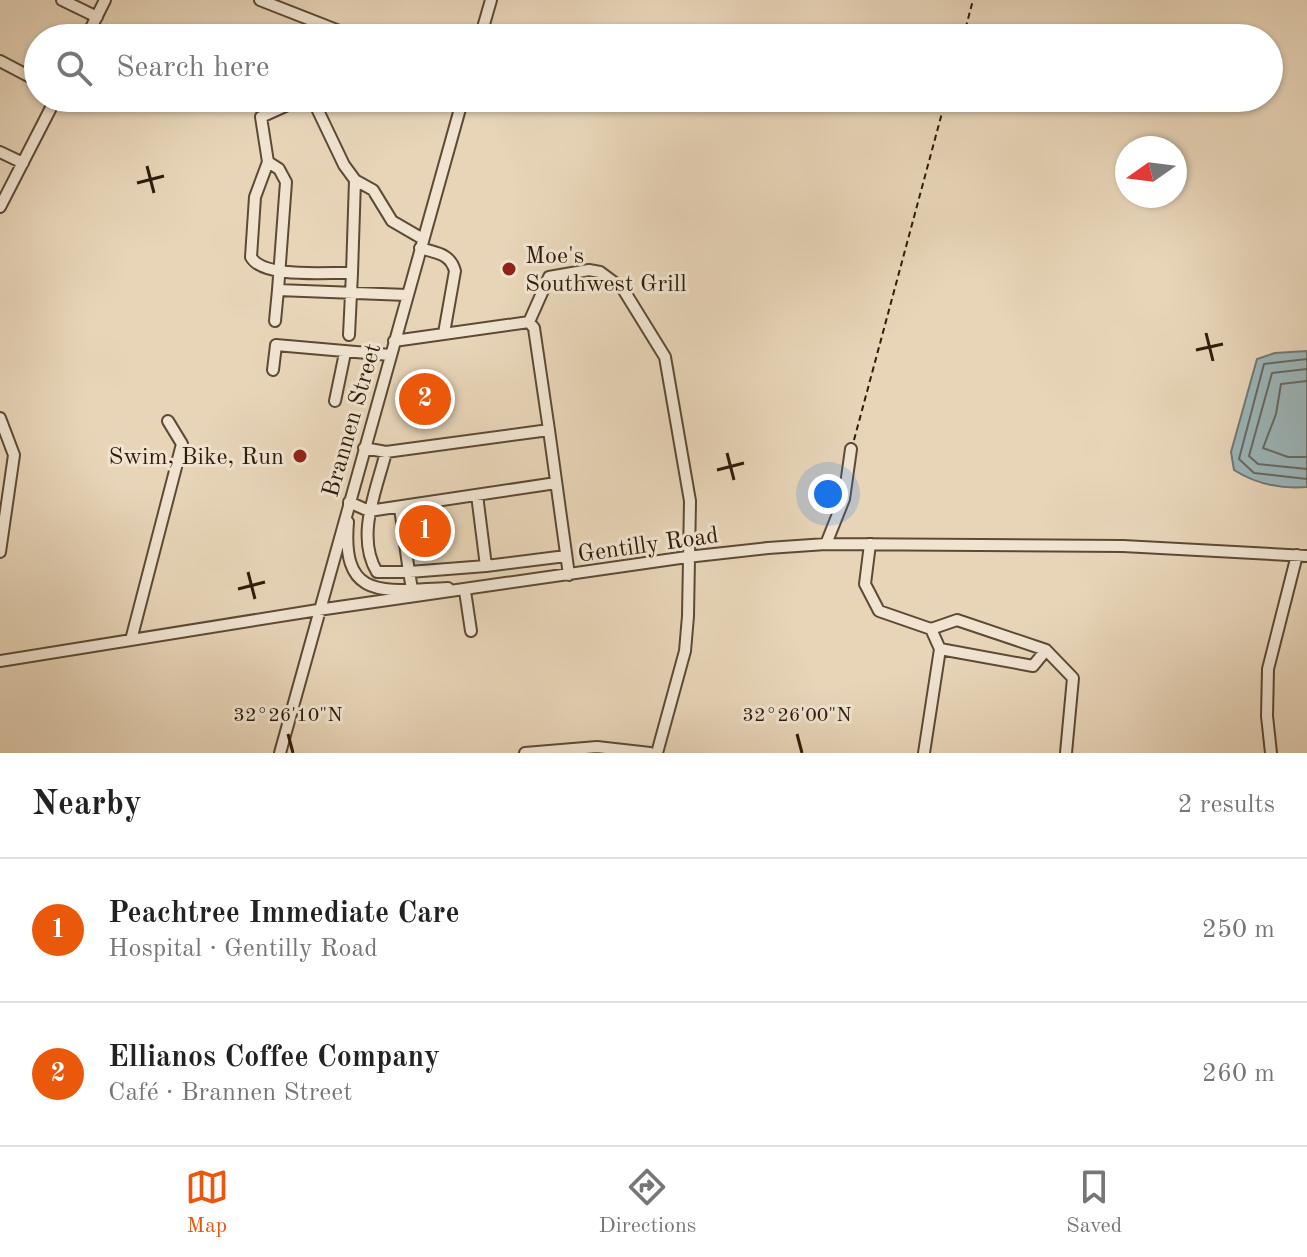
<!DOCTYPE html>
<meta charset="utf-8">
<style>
body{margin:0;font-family:"Old Standard TT",serif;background:#f2f2f2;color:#222}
.compass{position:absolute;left:1115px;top:136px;width:72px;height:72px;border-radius:50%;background:#fff;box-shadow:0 2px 6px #0004;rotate:256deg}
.you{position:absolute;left:828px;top:494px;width:28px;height:28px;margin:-20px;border:6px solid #fff;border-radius:50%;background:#1a73e8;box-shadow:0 0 0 12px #1a73e833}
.badge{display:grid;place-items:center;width:52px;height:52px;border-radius:50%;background:#ea580c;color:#fff;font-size:26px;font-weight:700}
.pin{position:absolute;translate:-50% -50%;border:4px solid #fff;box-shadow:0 2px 8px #0006}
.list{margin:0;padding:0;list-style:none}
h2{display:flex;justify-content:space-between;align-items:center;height:104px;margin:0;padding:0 32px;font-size:34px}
h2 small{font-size:26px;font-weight:400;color:#767676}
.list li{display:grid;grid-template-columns:52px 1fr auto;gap:24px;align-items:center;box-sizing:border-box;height:144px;padding:0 32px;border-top:2px solid #e0e0e0}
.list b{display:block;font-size:30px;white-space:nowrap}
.list p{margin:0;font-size:26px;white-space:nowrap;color:#767676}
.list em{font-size:26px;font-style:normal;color:#767676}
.icon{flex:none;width:44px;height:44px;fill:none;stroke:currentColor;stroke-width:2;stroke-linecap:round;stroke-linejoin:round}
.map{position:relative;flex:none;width:1307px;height:753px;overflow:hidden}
.search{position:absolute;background:#fff;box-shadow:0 2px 6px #0004;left:24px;right:24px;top:24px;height:88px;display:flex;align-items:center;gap:20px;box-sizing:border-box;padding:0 28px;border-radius:44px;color:#767676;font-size:30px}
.sheet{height:392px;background:#fff}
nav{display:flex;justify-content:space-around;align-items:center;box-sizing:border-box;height:112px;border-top:2px solid #e0e0e0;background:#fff;font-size:22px;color:#767676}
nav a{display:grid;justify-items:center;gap:4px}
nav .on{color:#ea580c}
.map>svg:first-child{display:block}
.water{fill:#9cb6ba;stroke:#707873;stroke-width:2}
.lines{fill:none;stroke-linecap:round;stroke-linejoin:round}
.shore{stroke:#646962;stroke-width:2}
.minor-casing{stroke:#5c4a35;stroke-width:14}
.path{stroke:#2d1c09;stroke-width:2;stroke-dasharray:6 4;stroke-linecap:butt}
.minor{stroke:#f0e4d1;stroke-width:10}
.ticks{fill:none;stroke:#2d1c09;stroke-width:3}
.poi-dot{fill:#8f2418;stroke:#f0e4d1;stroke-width:3}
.labels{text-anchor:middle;stroke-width:6;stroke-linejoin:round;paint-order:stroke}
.poi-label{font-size:24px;fill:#2d1c09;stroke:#f0e4d1;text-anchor:start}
.street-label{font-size:24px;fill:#2d1c09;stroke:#f0e4d1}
.ticks-label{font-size:20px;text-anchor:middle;fill:#2d1c09;stroke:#f0e4d1;stroke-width:6;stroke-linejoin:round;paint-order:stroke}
</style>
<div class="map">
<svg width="1307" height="753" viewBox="0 0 1307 753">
<rect width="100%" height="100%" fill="#e8d5b8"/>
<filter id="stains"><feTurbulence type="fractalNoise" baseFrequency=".0025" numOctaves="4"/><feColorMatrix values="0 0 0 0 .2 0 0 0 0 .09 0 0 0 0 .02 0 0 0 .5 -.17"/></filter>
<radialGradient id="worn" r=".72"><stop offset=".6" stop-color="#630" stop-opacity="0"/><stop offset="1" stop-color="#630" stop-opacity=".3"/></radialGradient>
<path class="water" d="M1307 351V487C1282 489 1256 484 1234 470L1231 452 1257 359 1275 353Z"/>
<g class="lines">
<path class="shore" d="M1307 359 1264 364 1239 459 1254 473 1307 479
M1307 369 1272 373 1249 456 1258 464 1307 469
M1307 381 1281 384 1276 414 1263 448 1288 457H1307"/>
<defs>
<path id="minor" d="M62 0 97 17
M260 0 357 38
M86 38 105 0
M480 38 491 0
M0 61 38 81
M303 98 261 117 268 162 255 197 251 257C263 279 328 272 352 273L355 180
M312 98 344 165 355 180 373 190 392 221 423 239
M0 152 23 163
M268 162 279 169 286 182 278 290 407 295
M0 207 56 98
M420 248C436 253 450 253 455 271L444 333
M275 321 278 290
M529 322 549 277 589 270 600 272 623 289 665 357 690 501 688 616 685 651 657 753
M349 335 352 273
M394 341 529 322 534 328 549 430
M273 370 276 345 390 355
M335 401 345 353
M0 418 14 455 0 552
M364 448 386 452 549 430 569 575
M386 452C377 489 355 536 377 572H409L400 508
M349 506V502L369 511 556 483
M348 522C341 603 386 590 448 588
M826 544 844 499 851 449
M870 544 865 584 879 611 931 629 940 649 924 753
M486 566 566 556
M412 589 409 572 486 566 477 495
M465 591 471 631
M931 629 957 620 1046 650 1073 678 1066 753
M131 640 182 444 168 421
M940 649 1033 666 1046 650
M0 661 318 610 687 557 768 548 826 544 1123 546 1307 556
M280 753 463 98
M525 753 597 747 650 753
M1271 753 1267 716 1268 669 1297 555"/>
</defs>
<use href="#minor" class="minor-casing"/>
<path class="path" d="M963 38 973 0
M854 440 946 98"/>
<use href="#minor" class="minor"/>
</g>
<path class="ticks" d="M147 166 154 193M137 183 164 176M1206 333 1213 361M1196 350 1223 344M727 453 734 480M717 470 744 463M248 572 255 599M238 589 265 582M288 734 293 753M797 734 802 753"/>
<g class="poi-dot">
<circle cx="509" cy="269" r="8"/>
<circle cx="300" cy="456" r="8"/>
</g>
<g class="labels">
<g class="poi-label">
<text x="525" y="263">Moe's<tspan x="525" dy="28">Southwest Grill</tspan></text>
<text x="284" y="464" text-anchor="end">Swim, Bike, Run</text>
</g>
<g class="street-label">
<text transform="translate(351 420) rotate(-74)" y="8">Brannen Street</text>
<text transform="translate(648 544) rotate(-8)" y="8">Gentilly Road</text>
</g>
</g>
<g class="ticks-label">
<text x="288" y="721">32°26'10"N</text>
<text x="797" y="721">32°26'00"N</text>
</g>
<rect width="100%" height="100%" filter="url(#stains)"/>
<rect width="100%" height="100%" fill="url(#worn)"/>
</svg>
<svg class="compass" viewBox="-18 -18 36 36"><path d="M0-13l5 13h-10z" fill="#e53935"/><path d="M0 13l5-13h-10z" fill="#767676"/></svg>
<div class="you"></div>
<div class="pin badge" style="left:425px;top:531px">1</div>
<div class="pin badge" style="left:425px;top:399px">2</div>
<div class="search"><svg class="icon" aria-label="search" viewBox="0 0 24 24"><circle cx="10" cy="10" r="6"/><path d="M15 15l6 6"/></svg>Search here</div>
</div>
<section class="sheet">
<h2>Nearby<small>2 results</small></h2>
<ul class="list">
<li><span class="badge">1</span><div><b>Peachtree Immediate Care</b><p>Hospital · Gentilly Road</p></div><em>250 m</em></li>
<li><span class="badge">2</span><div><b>Ellianos Coffee Company</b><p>Café · Brannen Street</p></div><em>260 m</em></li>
</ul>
</section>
<nav>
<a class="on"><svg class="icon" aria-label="map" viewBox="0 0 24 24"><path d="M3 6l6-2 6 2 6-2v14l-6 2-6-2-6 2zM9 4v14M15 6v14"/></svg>Map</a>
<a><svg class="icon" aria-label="directions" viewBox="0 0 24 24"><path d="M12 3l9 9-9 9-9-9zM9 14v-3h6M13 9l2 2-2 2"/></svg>Directions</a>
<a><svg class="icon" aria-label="saved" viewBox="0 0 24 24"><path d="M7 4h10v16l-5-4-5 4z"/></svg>Saved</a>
</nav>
